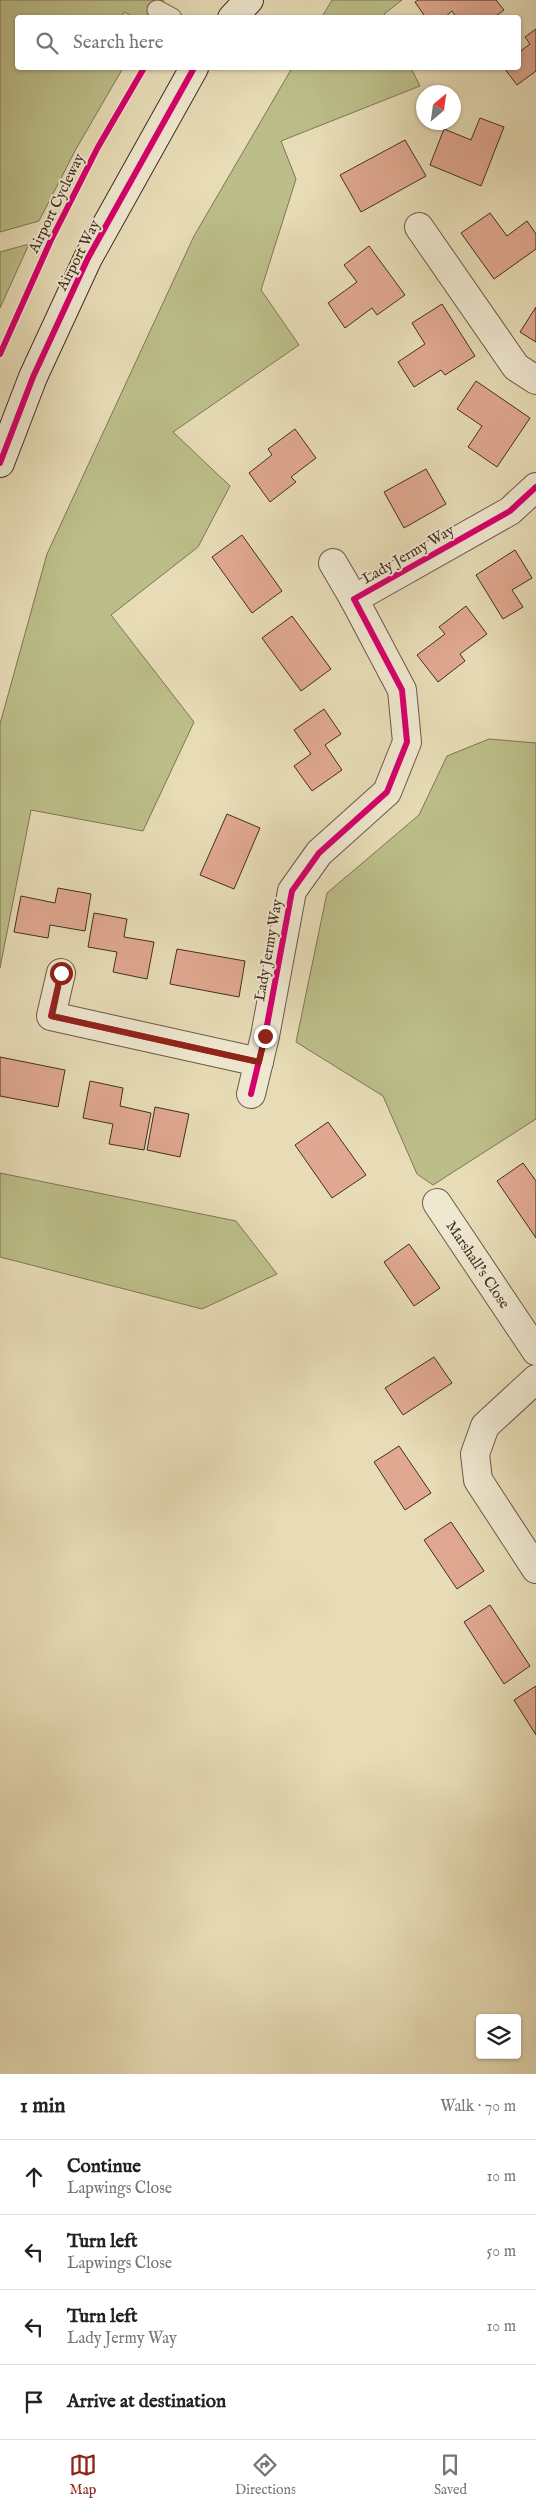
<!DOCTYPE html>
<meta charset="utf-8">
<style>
body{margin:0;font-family:"IM FELL English",serif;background:#f2f2f2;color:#222}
.controls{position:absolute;right:15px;bottom:15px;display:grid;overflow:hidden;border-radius:5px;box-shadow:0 1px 4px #0004}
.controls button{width:45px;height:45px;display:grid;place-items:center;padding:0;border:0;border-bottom:1px solid #e0e0e0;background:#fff;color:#222;font:25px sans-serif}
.compass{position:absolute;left:416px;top:85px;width:45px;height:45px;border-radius:50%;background:#fff;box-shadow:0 1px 4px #0004;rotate:29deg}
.stop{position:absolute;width:15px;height:15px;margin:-11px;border:4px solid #8f2418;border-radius:50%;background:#fff}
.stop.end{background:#8f2418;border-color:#fff;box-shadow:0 1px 5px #0008}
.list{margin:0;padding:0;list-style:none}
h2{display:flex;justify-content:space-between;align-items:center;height:65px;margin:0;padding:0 20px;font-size:21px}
h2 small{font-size:16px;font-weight:400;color:#767676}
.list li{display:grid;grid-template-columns:32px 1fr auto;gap:15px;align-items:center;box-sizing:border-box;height:75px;padding:0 20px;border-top:1px solid #e0e0e0}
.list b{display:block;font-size:19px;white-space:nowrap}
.list p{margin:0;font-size:16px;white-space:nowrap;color:#767676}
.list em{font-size:16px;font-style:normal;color:#767676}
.icon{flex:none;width:28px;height:28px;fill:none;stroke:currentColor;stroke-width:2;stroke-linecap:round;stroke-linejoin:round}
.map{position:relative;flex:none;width:536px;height:2074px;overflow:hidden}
.search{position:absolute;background:#fff;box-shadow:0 1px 4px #0004;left:15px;right:15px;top:15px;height:55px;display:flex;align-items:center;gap:12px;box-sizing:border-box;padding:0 18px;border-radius:5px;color:#767676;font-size:19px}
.sheet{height:365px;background:#fff}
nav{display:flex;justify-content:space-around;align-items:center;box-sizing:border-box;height:70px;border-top:1px solid #e0e0e0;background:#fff;font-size:14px;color:#767676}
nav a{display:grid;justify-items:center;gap:2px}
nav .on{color:#8f2418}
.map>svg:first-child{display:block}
.green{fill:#bcbe89;stroke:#7e7657}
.building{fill:#e0a890;stroke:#412e25}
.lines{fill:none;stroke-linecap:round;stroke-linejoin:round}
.lane-casing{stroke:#6a5a49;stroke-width:21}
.street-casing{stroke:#6a5a49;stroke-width:30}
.secondary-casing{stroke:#412e25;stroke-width:30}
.lane{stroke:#efe8d0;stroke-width:19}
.street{stroke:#efe8d0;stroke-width:28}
.secondary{stroke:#efe8d0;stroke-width:28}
.cycleway-casing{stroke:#efe8d0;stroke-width:9}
.cycleway{stroke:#d6006c;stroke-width:6}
.route{stroke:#8f2418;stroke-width:6}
.labels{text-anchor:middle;stroke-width:4;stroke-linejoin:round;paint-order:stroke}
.street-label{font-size:15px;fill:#412e25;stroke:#efe8d0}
</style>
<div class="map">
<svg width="536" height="2074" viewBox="0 0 536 2074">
<rect width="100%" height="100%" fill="#e7dcb6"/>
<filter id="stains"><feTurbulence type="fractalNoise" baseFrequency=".004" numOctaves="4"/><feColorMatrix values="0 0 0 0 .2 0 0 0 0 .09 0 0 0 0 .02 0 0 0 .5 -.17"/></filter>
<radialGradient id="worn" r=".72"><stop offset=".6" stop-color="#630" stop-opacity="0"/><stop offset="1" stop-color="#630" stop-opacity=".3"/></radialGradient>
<path class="green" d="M0 0H164L153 17H134L124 12 121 18H18V68H123L76 149 39 221 0 232Z
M332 0H402L384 14 386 17H322Z
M292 68H411L420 86 281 141 296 179 261 290 299 345 173 432 230 486 198 547 111 615 194 722 143 831 31 810 0 968V724L47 554 194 236Z
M29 244 0 308V252Z
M489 739 536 743V1119L433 1185 417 1174 383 1096 296 1042 327 893 419 815 447 756Z
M0 1173 236 1221 277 1274 202 1309 0 1257Z"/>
<path class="building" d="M418 0H496L504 10 493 18H457L452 11 444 18H426L415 2Z
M536 29V71L517 85 504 68H518V53L530 44 525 37Z
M480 118 504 127 481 186 430 165 444 129 471 140Z
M405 140 426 176 361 212 340 175Z
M490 213 507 236 527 221 536 234V249L494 279 461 233Z
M369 246 405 295 377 315 372 308 345 328 328 303 357 282 344 265Z
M442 304 475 356 445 375 441 370 414 387 398 362 425 344 412 323Z
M536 307V342L520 332Z
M476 381 530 418 497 467 468 447 482 426 457 409Z
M295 429 316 458 291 477 296 482 270 502 249 473 272 455 268 449Z
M426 469 446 504 404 528 384 492Z
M242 535 282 591 252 613 212 557Z
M515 550 532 578 512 590 523 607 503 619 476 575Z
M466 606 487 634 460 654 465 661 438 682 417 655 445 634 439 627Z
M292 616 331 669 301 691 262 638Z
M324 709 341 734 325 745 342 770 312 791 294 766 311 754 294 730Z
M227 814 260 828 234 889 200 875Z
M58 888 91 894 85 931 50 925 48 938 14 932 21 896 55 903Z
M94 913 127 919 124 937 154 942 147 979 113 972 117 952 88 947Z
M177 949 245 961 239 997 170 984Z
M0 1057 65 1070 58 1107 0 1096Z
M90 1081 123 1088 120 1106 151 1113 144 1150 109 1144 113 1124 83 1118Z
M155 1107 189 1114 180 1157 147 1150Z
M328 1122 366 1175 332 1198 295 1145Z
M523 1163 536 1181V1238L497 1181Z
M409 1244 440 1288 414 1306 384 1262Z
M434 1357 452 1383 403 1415 385 1388Z
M399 1446 431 1493 405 1510 374 1462Z
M451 1522 484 1571 457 1589 424 1540Z
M490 1605 530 1666 504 1684 464 1622Z
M536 1686V1735L514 1700Z"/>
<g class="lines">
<defs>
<path id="lane" d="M157 10 172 18"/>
<g id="street">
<path d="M419 227 516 367 536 380"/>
<path d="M333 563 354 599"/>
<path d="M61 973 51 1016 259 1062"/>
<path d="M251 1094 265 1036 292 891 319 853 387 792 407 742 402 690 354 599 510 511 536 487"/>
<path id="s1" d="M437 1203 536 1351"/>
<path d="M536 1379 485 1426 475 1454 478 1480 536 1569"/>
</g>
<path id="secondary" d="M232 18 249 0
M0 463 33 377 88 258 194 68"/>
</defs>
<use href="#lane" class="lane-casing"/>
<use href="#street" class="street-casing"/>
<use href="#secondary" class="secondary-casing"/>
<use href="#lane" class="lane"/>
<use href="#street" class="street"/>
<use href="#secondary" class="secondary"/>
<defs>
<path id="cycleway" d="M0 354 51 240 98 147 144 68
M0 463 33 377 88 258 194 68
M61 973 51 1016 259 1062
M251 1094 265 1036 292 891 319 853 387 792 407 742 402 690 354 599 510 511 536 487"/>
</defs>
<use href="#cycleway" class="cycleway-casing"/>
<use href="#cycleway" class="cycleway"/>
</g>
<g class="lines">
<path class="route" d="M61 973 52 1016 259 1062 265 1036"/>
</g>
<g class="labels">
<g class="street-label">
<text transform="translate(56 203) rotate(-64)" y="5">Airport Cycleway</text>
<text transform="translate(78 255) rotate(-63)" y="5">Airport Way</text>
<text transform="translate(408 554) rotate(-30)" y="5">Lady Jermy Way</text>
<text transform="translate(268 950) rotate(-80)" y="5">Lady Jermy Way</text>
<text dy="5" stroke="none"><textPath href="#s1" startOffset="74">Marshall's Close</textPath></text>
</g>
</g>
<rect width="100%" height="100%" filter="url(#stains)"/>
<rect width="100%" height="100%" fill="url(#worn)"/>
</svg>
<div class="controls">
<button><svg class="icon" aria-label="layers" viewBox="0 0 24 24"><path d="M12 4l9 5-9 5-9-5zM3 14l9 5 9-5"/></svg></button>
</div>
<svg class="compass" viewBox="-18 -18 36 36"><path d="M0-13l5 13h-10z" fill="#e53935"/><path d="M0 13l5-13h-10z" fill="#767676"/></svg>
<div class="stop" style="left:61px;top:973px"></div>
<div class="stop end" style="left:265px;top:1036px"></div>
<div class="search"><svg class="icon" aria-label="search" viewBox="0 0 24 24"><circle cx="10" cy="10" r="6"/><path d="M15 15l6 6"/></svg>Search here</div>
</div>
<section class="sheet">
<h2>1 min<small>Walk · 70 m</small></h2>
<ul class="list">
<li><svg class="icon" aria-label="ahead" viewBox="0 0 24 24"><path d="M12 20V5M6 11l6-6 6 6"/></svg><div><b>Continue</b><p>Lapwings Close</p></div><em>10 m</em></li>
<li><svg class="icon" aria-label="left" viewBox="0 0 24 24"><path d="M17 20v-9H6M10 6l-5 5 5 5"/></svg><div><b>Turn left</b><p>Lapwings Close</p></div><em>50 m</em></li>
<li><svg class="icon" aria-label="left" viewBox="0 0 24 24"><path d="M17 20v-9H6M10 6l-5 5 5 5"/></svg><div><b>Turn left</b><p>Lady Jermy Way</p></div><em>10 m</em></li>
<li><svg class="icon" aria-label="arrive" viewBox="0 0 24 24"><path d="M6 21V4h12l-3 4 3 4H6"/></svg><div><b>Arrive at destination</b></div></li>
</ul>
</section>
<nav>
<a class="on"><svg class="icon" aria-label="map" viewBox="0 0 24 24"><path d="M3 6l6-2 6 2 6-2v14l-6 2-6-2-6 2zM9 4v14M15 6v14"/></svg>Map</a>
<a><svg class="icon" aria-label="directions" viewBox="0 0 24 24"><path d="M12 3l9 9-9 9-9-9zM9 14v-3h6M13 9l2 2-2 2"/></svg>Directions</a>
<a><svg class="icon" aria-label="saved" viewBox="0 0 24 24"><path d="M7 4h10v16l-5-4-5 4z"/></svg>Saved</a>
</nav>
